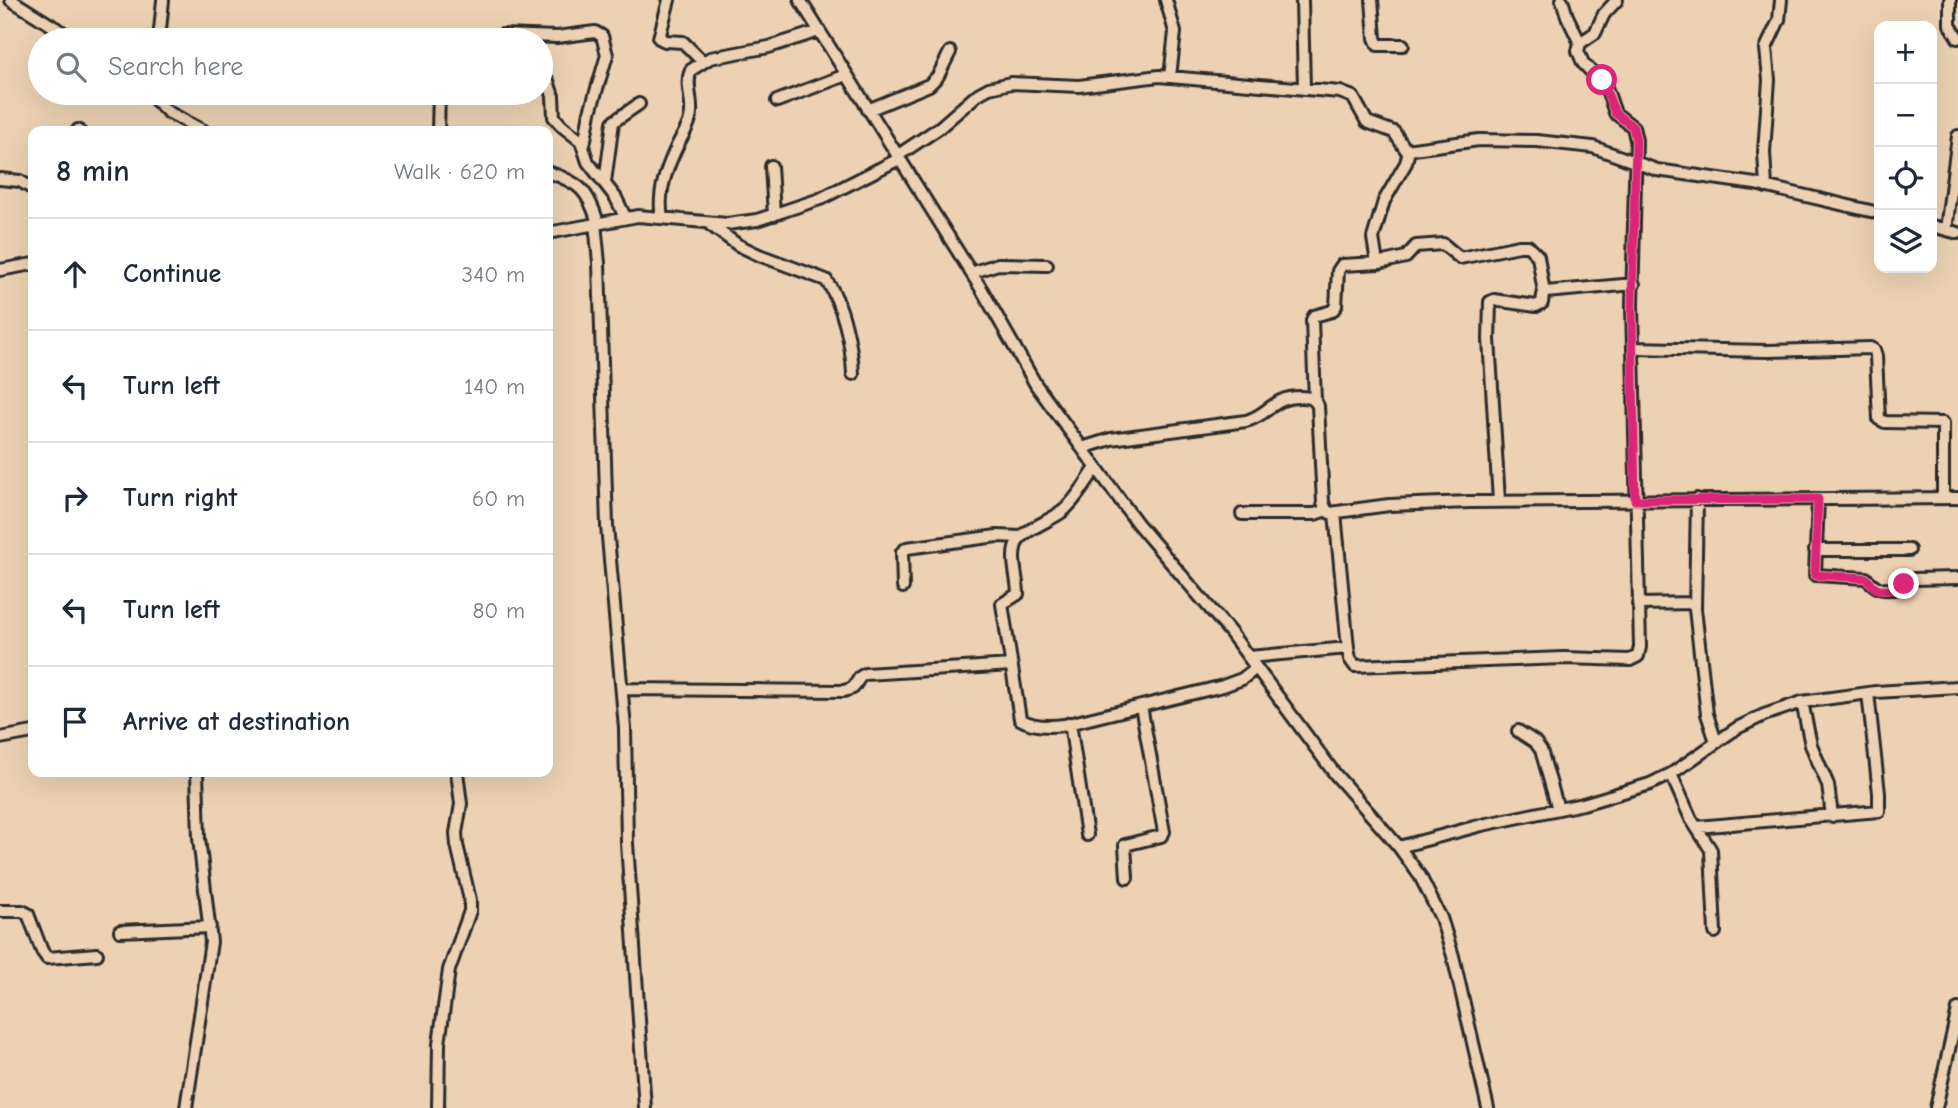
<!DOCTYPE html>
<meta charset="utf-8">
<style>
body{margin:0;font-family:"Comic Neue",sans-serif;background:#f6f6f7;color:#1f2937}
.controls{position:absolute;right:21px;top:21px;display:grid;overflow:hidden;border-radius:14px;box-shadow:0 7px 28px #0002}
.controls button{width:63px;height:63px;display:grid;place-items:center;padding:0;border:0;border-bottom:2px solid #e0e1e3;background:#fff;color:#1f2937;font:35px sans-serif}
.stop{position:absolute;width:21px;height:21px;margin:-16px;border:5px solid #db2777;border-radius:50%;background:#fff}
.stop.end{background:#db2777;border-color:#fff;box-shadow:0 2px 7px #0008}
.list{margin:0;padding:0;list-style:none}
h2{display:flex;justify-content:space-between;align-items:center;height:91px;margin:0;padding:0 28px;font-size:30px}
h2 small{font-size:23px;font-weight:400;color:#747a83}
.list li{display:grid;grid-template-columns:46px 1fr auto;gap:21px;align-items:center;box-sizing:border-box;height:112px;padding:0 28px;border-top:2px solid #e0e1e3}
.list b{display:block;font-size:26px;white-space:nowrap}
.list em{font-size:23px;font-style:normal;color:#747a83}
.icon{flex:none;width:38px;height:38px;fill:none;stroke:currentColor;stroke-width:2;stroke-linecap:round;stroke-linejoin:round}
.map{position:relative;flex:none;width:1958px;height:1108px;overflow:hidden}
.search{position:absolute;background:#fff;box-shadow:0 7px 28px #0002;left:28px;top:28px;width:525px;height:77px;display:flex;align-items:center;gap:18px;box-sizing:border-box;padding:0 24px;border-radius:38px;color:#747a83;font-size:26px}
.panel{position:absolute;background:#fff;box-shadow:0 7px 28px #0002;left:28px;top:126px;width:525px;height:651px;border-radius:14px}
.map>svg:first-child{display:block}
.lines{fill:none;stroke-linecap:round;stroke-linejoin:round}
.minor-casing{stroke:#2b2b2b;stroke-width:16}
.minor{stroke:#ecd2b3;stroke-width:10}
.route{stroke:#db2777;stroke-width:9}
</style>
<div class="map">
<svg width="1958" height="1108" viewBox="0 0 1958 1108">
<rect width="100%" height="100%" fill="#ecd2b3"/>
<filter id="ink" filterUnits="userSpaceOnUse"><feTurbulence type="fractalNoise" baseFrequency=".0143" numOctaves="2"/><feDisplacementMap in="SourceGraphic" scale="14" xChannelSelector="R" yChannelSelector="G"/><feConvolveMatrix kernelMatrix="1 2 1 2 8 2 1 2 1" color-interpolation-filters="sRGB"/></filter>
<g filter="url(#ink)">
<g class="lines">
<defs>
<path id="minor" d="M11 0 75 40
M669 0 659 38 665 41 683 42 702 61
M800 0 982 290 1036 385 1137 523 1230 632 1335 774 1399 847 1420 876 1441 918 1453 956 1488 1108
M1166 0 1175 32 1170 77
M1302 0 1304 89
M1372 0 1375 38 1378 45H1403
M1562 0 1567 16 1580 43
M1950 0V25L1958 38
M502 35 557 37 595 32 602 36 607 55 590 112 584 145
M159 40 163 0
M548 81 553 96 554 117 562 126 581 141 588 162 616 198 625 217
M148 93 168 112 204 131
M777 101 846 75
M868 110 929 85 938 76 950 52
M78 130 79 131
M438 131 439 93
M897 156 939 128 978 94 989 88 1011 83 1079 86 1159 76 1340 92 1353 97 1367 122 1394 132 1406 150 1479 140 1537 141 1593 147 1657 170 1755 184 1879 213
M771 166 774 215
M548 172C580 183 588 190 598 223
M0 179 20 181 33 189
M605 182 613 122 639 104
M1766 187 1764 152 1769 80 1766 48 1779 20 1781 0
M662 218C657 193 667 167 678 144 682 136 688 128 690 119 695 103 684 86 691 70L710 58 769 47 819 31
M595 223 599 263 607 526 625 728 627 843 645 1108
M709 224 738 245 759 255 826 280C843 303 852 346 853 374
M1932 226 1958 233
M1946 230 1958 136
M548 233 638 216 727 224 757 220 820 199 899 159
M1377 263 1373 238 1384 201 1406 163 1409 150
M0 270 33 264
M971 273 998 264 1047 265
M1633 348 1767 351 1870 348 1874 350 1876 356 1879 419 1885 422 1943 423V498
M1315 401 1312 320 1314 316 1332 311 1336 306 1338 271 1342 265 1379 263 1406 257 1416 246 1443 244 1460 258 1519 246H1528L1538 256 1544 293
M1082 448 1111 439 1246 421C1269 415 1272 397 1300 397 1310 397 1314 398 1318 406L1323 502 1326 510 1330 513 1389 505 1470 502 1958 498
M1096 468C1086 482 1077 499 1063 511 1053 519 1023 531 1018 540 1009 556 1018 578 1018 594L1002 604 1020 719C1033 727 1049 727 1064 725L1223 686 1242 679 1256 668
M1697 499 1695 609 1707 714 1716 742
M1818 499 1815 575 1866 578C1878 590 1882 591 1900 588L1906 581 1913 579 1958 578
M1499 501 1489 339 1490 302 1494 300 1536 306 1542 303 1543 295 1546 292 1634 284
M1335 513 1348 648 1350 659 1355 666 1564 658 1630 660 1638 656 1640 647 1632 306 1636 140 1633 127 1615 113 1606 87 1583 63 1578 51 1580 43 1595 33 1604 14 1617 0
M1242 514H1315L1326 510
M1815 550H1909
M903 587 902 552 907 548 997 536 1021 537
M1638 604 1694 603
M1249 657 1348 648
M623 689 844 691 853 688 860 677 865 674 1012 665
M1802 702 1811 745 1828 785 1832 816
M1070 723 1087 835
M1518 731 1535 742 1541 750 1558 809
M0 738 33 732
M1671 774 1691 819 1711 850 1715 932
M1697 827 1879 811V793L1868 693
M1399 847 1482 825 1583 804 1650 784 1671 774 1737 728 1764 715 1802 702 1876 692 1958 687
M1127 878 1125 845 1161 836 1164 832 1141 706
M0 911H22L28 914 42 951 47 958 97 954
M120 931 210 927
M186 1108 211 942 199 838 197 772
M438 1108 439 1044 449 970 470 911V900L457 845 456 833 461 804 457 772
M1936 1108 1958 1009"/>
</defs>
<use href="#minor" class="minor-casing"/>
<use href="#minor" class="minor"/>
</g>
</g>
<g class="lines" filter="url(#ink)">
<path class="route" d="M1602 80 1615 113 1633 127 1636 140 1632 306 1635 500 1818 499 1815 575 1866 578C1869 581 1871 585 1875 588 1883 593 1898 589 1904 584"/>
</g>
</svg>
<div class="controls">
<button>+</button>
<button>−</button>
<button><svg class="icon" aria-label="locate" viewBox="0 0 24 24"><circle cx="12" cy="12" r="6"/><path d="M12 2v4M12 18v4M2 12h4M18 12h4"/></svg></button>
<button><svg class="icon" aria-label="layers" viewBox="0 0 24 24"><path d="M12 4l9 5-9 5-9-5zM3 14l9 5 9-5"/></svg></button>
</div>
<div class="stop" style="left:1602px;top:80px"></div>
<div class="stop end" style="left:1904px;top:584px"></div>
<div class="search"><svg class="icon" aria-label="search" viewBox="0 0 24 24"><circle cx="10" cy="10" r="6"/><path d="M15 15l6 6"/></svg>Search here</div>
<section class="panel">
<h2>8 min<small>Walk · 620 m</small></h2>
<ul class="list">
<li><svg class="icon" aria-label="ahead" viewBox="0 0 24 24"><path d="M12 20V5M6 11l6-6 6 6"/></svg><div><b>Continue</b></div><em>340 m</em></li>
<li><svg class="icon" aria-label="left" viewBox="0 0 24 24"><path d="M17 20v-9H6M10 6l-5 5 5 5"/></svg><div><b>Turn left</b></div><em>140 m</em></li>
<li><svg class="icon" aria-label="right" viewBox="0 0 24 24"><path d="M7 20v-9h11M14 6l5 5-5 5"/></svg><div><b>Turn right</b></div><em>60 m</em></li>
<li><svg class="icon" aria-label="left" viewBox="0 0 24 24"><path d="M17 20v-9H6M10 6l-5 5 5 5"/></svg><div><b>Turn left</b></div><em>80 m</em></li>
<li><svg class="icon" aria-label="arrive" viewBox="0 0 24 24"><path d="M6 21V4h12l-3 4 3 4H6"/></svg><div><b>Arrive at destination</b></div></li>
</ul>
</section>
</div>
